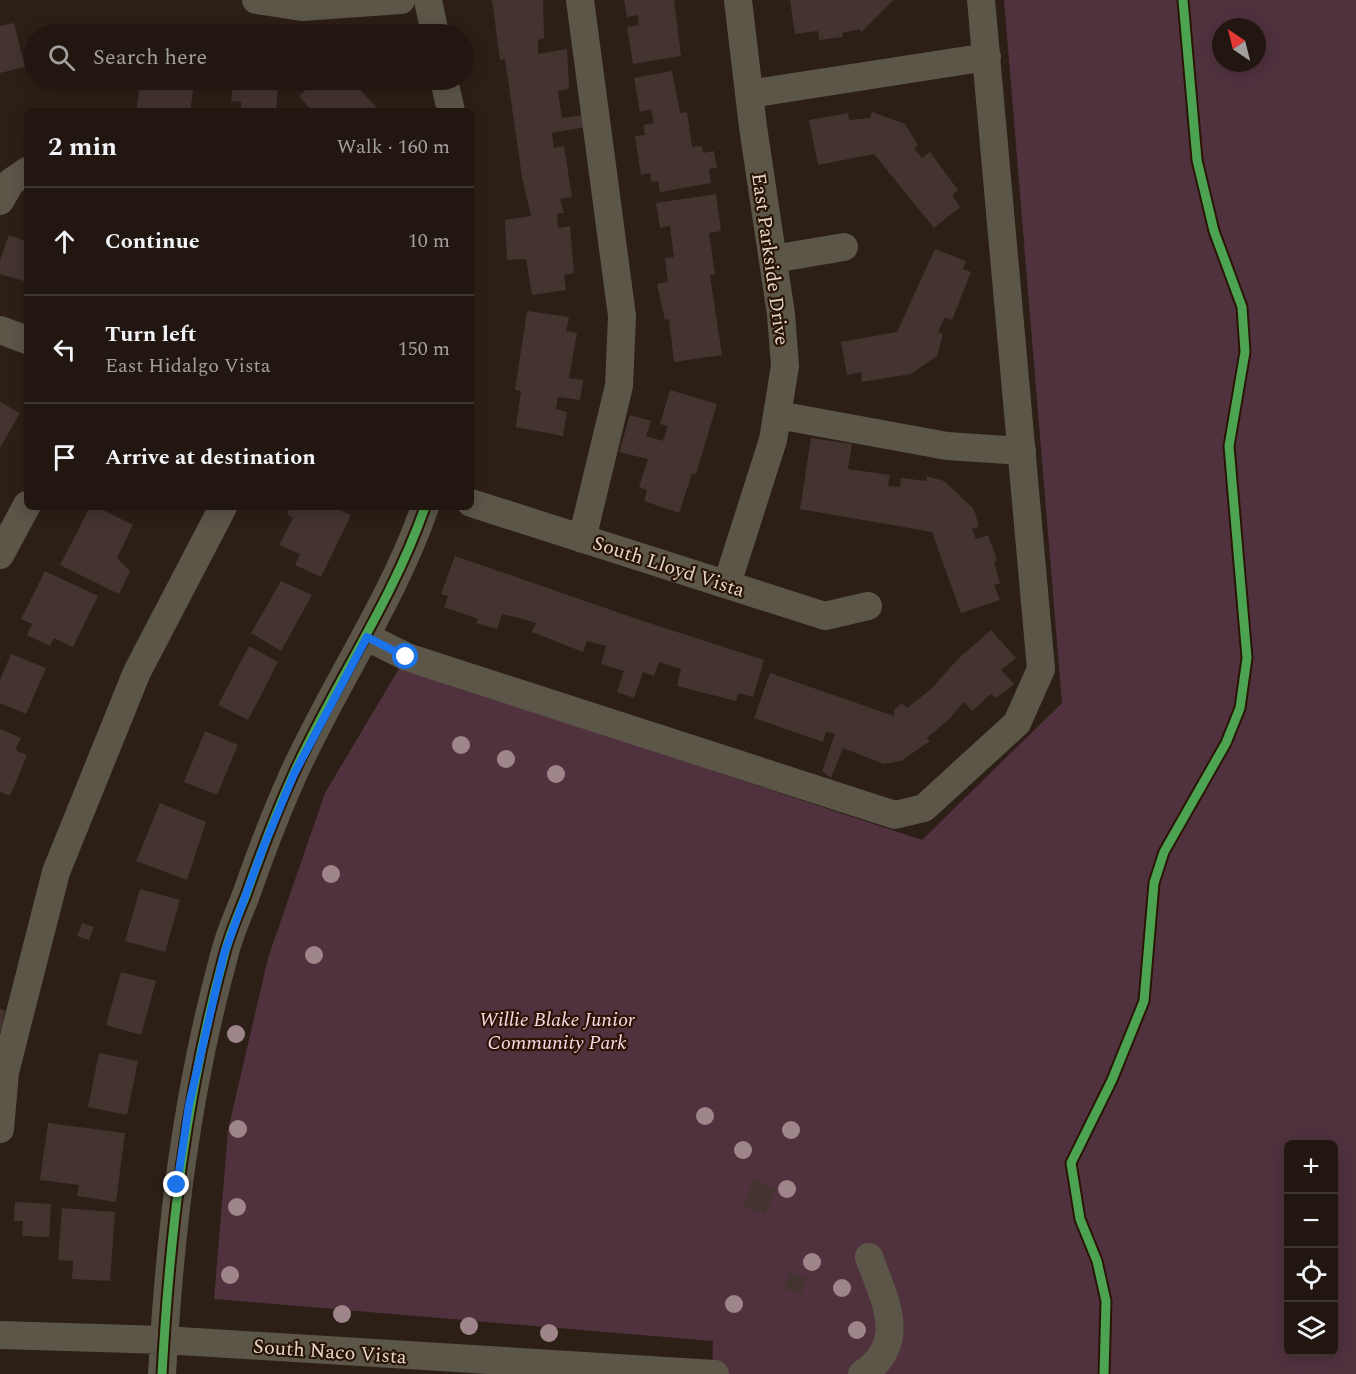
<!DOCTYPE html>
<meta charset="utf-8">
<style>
body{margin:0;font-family:Spectral,serif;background:#2d241e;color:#f1f3f6}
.controls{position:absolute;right:18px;bottom:18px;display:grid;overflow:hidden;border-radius:9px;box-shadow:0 3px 15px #0003}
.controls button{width:54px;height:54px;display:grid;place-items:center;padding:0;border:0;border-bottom:2px solid #3e3630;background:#211710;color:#f1f3f6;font:30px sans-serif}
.compass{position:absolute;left:1212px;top:18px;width:54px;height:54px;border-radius:50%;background:#211710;box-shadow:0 3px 15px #0003;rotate:325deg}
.stop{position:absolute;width:18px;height:18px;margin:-14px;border:4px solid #1a73e8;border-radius:50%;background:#fff}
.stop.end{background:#1a73e8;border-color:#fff;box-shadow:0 2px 6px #0008}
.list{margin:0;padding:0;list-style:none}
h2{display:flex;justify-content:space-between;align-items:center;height:78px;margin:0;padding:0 24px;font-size:26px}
h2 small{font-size:20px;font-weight:400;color:#a29f9f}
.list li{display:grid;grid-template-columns:39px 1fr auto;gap:18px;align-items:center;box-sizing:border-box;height:108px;padding:0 24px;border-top:2px solid #3e3630}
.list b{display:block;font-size:22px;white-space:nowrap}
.list p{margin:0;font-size:20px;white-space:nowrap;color:#a29f9f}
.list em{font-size:20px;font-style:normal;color:#a29f9f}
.icon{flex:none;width:33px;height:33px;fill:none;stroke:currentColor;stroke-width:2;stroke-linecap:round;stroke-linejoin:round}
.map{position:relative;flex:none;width:1356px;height:1374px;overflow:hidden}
.search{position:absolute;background:#211710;box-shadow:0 3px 15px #0003;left:24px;top:24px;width:450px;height:66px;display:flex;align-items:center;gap:15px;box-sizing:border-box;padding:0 21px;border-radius:33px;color:#a29f9f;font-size:22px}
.panel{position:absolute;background:#211710;box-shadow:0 3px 15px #0003;left:24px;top:108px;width:450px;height:402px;border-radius:9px}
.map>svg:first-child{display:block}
.green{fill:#50323f;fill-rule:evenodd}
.building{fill:#443430}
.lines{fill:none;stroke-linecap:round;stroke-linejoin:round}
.minor{stroke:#5c5649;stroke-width:28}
.cycleway-casing{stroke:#2a1505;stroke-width:13}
.cycleway{stroke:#4ca352;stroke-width:9}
.tree{fill:#9d8589}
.route{stroke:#1a73e8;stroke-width:8}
.labels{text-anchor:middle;stroke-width:4.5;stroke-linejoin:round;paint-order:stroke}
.street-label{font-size:20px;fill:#e5d6cc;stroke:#2a1505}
.park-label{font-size:20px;font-style:italic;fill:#fad9e7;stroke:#2a1505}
</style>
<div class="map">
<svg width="1356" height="1374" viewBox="0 0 1356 1374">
<rect width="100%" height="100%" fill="#2c1f16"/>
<path class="green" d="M1004 0H1356V1374H712L713 1341 214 1299 228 1130 268 958 325 793 400 667 922 840 1062 703ZM1221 27H1257V63H1221ZM1288 1144H1334V1352H1288Z"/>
<path class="building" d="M492 0H543L544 38 538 40V54L567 49 569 89 558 91 562 118 585 115 586 127 552 133 554 148 564 146 572 197 560 199 564 213H557L558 228 570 226 574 273 564 275 566 290 532 295 526 259 507 260 505 220 531 216 522 177 505 59 500 60Z
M624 0H674L681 56 633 64 627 27 639 25 638 15 627 17Z
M790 0H893L862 32 859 29 842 33 843 37 819 40 818 31 795 34Z
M14 23 25 67 0 73V26Z
M64 24 107 33V34H62Z
M672 71 680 113 687 112 692 147 702 146 703 153 714 151 717 168 709 169 711 183 660 192 658 181 651 182 650 173 641 175 635 136 645 135 643 125 654 123 651 109 640 112 634 78Z
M79 80H105L103 86Z
M141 80H195L190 111H136Z
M226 80H279L276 111H241V102L231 101 233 85 225 87Z
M317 80H351L378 109 312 111 299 96Z
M872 112 905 124 918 145 914 148 922 158 930 152 958 190 952 195 960 207 934 228 874 154 818 165 809 120 848 113 849 120 870 118Z
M716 194 721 231 709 233 715 274 710 275 722 355 674 362 669 319 665 320 657 284 668 282 665 258 674 257 670 226 660 228 656 203Z
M9 235 27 242V282L0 274V260Z
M935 249 966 261 963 269 971 272 952 320 945 317 938 332 943 334 937 356 911 374 862 382 861 372 847 375 841 342 897 332Z
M527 311 569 317 566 331 577 333 569 378 583 380 580 400 558 397 556 409 567 412 563 436 516 427 521 391 515 390Z
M670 390 717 404 696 474H692L679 513 644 501 647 490 639 487 648 459 619 452 630 415 651 421 646 436 663 441 668 426 660 424Z
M0 402 20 413 0 448Z
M811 438 852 444 848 469 890 475 888 486 900 487 901 478 927 481 926 476 944 481 974 509 979 527 972 529 976 539 988 535 997 560 994 562 1000 583 994 585 1000 600 961 613 932 532 800 509Z
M90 507H97L133 525 117 558 130 571 119 594 60 565Z
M290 507H333L351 515 321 577 295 565 300 554 279 545 293 518 287 514Z
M455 556 640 620 764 660 753 697 738 693 736 701 677 686 681 669 659 662 654 676 643 672 634 698 617 692 624 671 601 664 606 646 587 641 583 652 532 632 536 623 523 619 502 614 497 629 476 623 478 619 444 607 448 596 441 594Z
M45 571 98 596 73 647 54 638 50 646 27 635 32 624 21 619Z
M281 581 312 595 281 651 251 633Z
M991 630 1016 658 1001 670 1014 684 996 698 991 694 972 711 964 702 948 720 927 738 930 741 901 761 884 764 843 748 831 778 822 771 835 734 826 732 823 742 754 718 770 673 894 716V710L902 703 907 708 930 690 959 658Z
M249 646 278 662 248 720 218 705Z
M11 654 46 668 26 714 0 703V680Z
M0 729 21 738 15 750 27 755 10 796 0 792Z
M205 731 238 745 217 795 184 782Z
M160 803 206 822 187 880 136 861Z
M140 889 180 900 165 952 125 941Z
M82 923 94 927 89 940 77 936Z
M121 972 156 981 141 1035 106 1025Z
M0 1009 5 1011 1 1031H0Z
M99 1053 138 1061 127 1115 88 1107Z
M48 1123 125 1133 116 1202 77 1196 79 1185 40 1180Z
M754 1179 776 1189 765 1215 743 1205Z
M15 1202 51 1204 49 1237 22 1236 23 1221H14Z
M62 1208 115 1212 110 1281 72 1279 73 1261 58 1260Z
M791 1272 807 1279 800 1295 784 1288Z"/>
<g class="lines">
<path class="minor" d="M256 0 302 7 401 0
M428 0 435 34
M580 0 622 316 619 386 582 539
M444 80 451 111
M749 94 987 57
M0 201 11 182 27 171
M773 259 844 247
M0 330 27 340
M778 415 947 446 1022 451
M471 503 825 616 868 606
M0 555 27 505
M727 584 773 440 785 366 781 314 753 127 738 0
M367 637 407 657 895 815 924 808 1017 723 1041 669 981 0
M0 1129 5 1072 56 872 137 672 223 507
M0 1335 164 1340 715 1374
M162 1374C170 1230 186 1095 224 956 229 935 238 915 246 895 260 855 275 815 293 775 334 684 392 602 425 507
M862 1374C910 1343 884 1299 869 1257"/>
<defs>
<path id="cycleway" d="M162 1374C170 1230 186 1095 224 956 229 935 238 915 246 895 260 855 275 815 293 775 334 684 392 602 425 507
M1104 1374 1106 1301 1097 1261 1080 1219 1071 1163 1112 1080 1144 1001 1154 883 1164 852 1226 743 1240 708 1247 658 1229 446 1245 352 1242 307 1214 231 1197 160 1183 0"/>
</defs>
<use href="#cycleway" class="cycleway-casing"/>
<use href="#cycleway" class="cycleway"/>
</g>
<g class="tree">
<circle cx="461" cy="745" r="9"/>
<circle cx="506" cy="759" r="9"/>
<circle cx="556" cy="774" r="9"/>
<circle cx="331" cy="874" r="9"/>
<circle cx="314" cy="955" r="9"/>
<circle cx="236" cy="1034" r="9"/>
<circle cx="705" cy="1116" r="9"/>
<circle cx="238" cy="1129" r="9"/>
<circle cx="791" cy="1130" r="9"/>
<circle cx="743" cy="1150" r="9"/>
<circle cx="787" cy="1189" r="9"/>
<circle cx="237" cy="1207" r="9"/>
<circle cx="812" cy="1262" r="9"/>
<circle cx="230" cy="1275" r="9"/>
<circle cx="842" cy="1288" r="9"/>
<circle cx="734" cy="1304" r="9"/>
<circle cx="342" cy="1314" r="9"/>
<circle cx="469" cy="1326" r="9"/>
<circle cx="857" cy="1330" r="9"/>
<circle cx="549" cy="1333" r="9"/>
</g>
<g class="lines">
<path class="route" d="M177 1185 189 1105 224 954 263 848 294 774 367 637 406 657"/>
</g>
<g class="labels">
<g class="street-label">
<text transform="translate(771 259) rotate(82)" y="7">East Parkside Drive</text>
<text transform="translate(669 566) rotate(18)" y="7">South Lloyd Vista</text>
<text transform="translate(330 1351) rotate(4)" y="7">South Naco Vista</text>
</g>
<g class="park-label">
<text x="557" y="1026">Willie Blake Junior<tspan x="557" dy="23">Community Park</tspan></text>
</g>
</g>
</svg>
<div class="controls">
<button>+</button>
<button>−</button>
<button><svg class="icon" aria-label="locate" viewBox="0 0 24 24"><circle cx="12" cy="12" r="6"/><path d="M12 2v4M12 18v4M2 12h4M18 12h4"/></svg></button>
<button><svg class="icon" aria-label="layers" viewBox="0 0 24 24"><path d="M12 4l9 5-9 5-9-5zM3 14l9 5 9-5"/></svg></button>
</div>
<svg class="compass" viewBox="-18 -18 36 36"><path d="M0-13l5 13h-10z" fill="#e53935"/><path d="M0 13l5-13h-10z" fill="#a29f9f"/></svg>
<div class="stop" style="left:406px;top:657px"></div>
<div class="stop end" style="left:177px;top:1185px"></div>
<div class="search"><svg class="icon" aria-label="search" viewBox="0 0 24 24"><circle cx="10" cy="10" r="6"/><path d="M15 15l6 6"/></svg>Search here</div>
<section class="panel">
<h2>2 min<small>Walk · 160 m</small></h2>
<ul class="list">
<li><svg class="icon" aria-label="ahead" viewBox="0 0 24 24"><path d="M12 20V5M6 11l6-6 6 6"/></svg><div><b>Continue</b></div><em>10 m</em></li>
<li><svg class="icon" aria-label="left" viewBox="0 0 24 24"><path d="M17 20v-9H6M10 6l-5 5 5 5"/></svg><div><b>Turn left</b><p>East Hidalgo Vista</p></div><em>150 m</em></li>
<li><svg class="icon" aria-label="arrive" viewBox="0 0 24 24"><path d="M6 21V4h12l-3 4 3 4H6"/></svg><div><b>Arrive at destination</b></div></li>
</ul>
</section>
</div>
